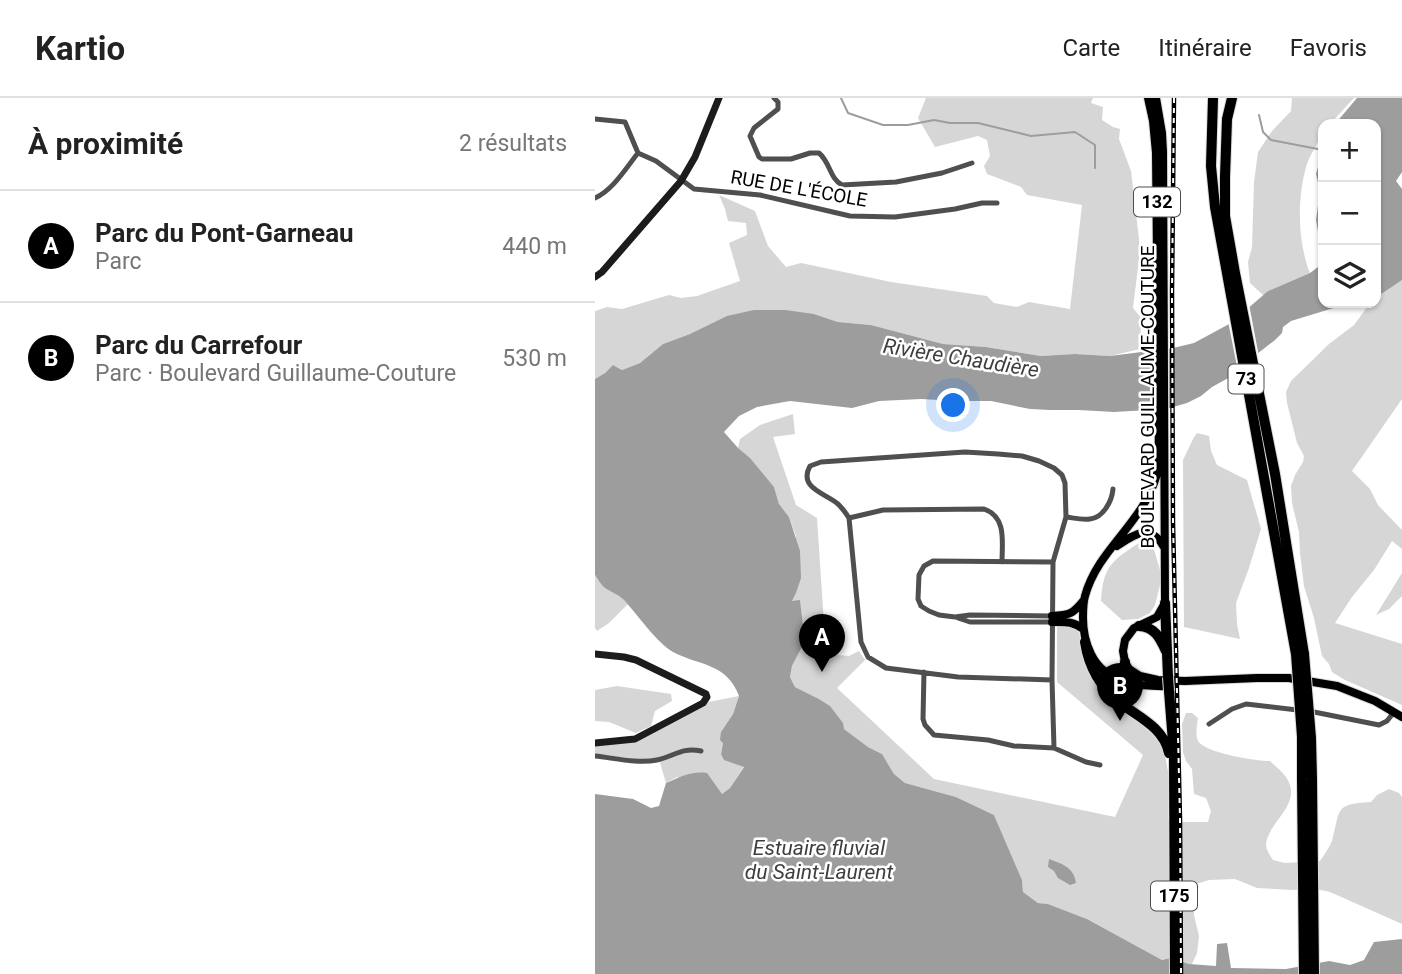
<!DOCTYPE html>
<html lang="fr">
<meta charset="utf-8">
<style>
body{margin:0;font-family:Roboto,sans-serif;background:#f6f6f6;color:#222}
.controls{position:absolute;right:21px;top:21px;display:grid;overflow:hidden;border-radius:14px;box-shadow:0 2px 5px #0004}
.controls button{width:63px;height:63px;display:grid;place-items:center;padding:0;border:0;border-bottom:2px solid #e0e0e0;background:#fff;color:#222;font:35px sans-serif}
.you{position:absolute;left:359px;top:308px;width:24px;height:24px;margin:-18px;border:5px solid #fff;border-radius:50%;background:#1a73e8;box-shadow:0 0 0 10px #1a73e833}
.badge{display:grid;place-items:center;width:46px;height:46px;border-radius:50%;background:#000;color:#fff;font-size:23px;font-weight:700}
.pin{position:absolute;translate:-50% -58px;filter:drop-shadow(0 2px 4px #0008)}
.pin::after{content:'';position:absolute;top:37px;width:24px;height:21px;background:inherit;clip-path:polygon(0 0,100% 0,50% 100%)}
.list{margin:0;padding:0;list-style:none}
h2{display:flex;justify-content:space-between;align-items:center;height:91px;margin:0;padding:0 28px;font-size:30px}
h2 small{font-size:23px;font-weight:400;color:#767676}
.list li{display:grid;grid-template-columns:46px 1fr auto;gap:21px;align-items:center;box-sizing:border-box;height:112px;padding:0 28px;border-top:2px solid #e0e0e0}
.list b{display:block;font-size:26px;white-space:nowrap}
.list p{margin:0;font-size:23px;white-space:nowrap;color:#767676}
.list em{font-size:23px;font-style:normal;color:#767676}
.icon{flex:none;width:38px;height:38px;fill:none;stroke:currentColor;stroke-width:2;stroke-linecap:round;stroke-linejoin:round}
.map{position:relative;flex:none;width:807px;height:876px;overflow:hidden}
header{display:flex;align-items:center;gap:42px;box-sizing:border-box;height:98px;padding:0 35px;background:#fff;border-bottom:2px solid #e0e0e0}
header strong{font-size:33px}
nav{display:flex;gap:38px;margin-inline-start:auto;font-size:24px}
main{display:flex}
aside{flex:1;background:#fff}
.map>svg:first-child{display:block}
.green{fill:#d6d6d6}
.water{fill:#9d9d9d}
.pier{fill:#fff}
.lines{fill:none;stroke-linecap:round;stroke-linejoin:round}
.stream{stroke:#9d9d9d;stroke-width:2}
.primary-casing{stroke:#dbdbdb;stroke-width:10}
.highway-casing{stroke:#dbdbdb;stroke-width:12}
.street{stroke:#4f4f4f;stroke-width:5}
.secondary{stroke:#1c1c1c;stroke-width:7}
.primary{stroke:#000;stroke-width:8}
.highway{stroke:#000;stroke-width:10}
.rail-casing{stroke:#000;stroke-width:4.5}
.rail{stroke:#fff;stroke-width:2;stroke-dasharray:5;stroke-linecap:butt}
.highway-bridge-casing{stroke:#dbdbdb;stroke-width:12;stroke-linecap:butt}
.highway-bridge{stroke:#000;stroke-width:10}
.labels{text-anchor:middle;stroke-width:5;stroke-linejoin:round;paint-order:stroke}
.shield{fill:#fff;stroke:#4c4c4c;stroke-width:2}
.shield-label{font-size:18px;font-weight:bold;fill:#000}
.street-label{font-size:19px;fill:#000;stroke:#fff}
.water-label{font-size:21px;font-style:italic;fill:#3e3e3e;stroke:#fff}
</style>
<header>
<strong>Kartio</strong>
<nav><a>Carte</a><a>Itinéraire</a><a>Favoris</a></nav>
</header>
<main>
<aside>
<h2>À proximité<small>2 résultats</small></h2>
<ul class="list">
<li><span class="badge">A</span><div><b>Parc du Pont-Garneau</b><p>Parc</p></div><em>440 m</em></li>
<li><span class="badge">B</span><div><b>Parc du Carrefour</b><p>Parc · Boulevard Guillaume-Couture</p></div><em>530 m</em></li>
</ul>
</aside>
<div class="map">
<svg width="807" height="876" viewBox="0 0 807 876">
<rect width="100%" height="100%" fill="#fff"/>
<path class="green" d="M331 0H498L496 5 508 9 507 22 518 29 525 31 524 41 536 73 544 141V161L538 210 546 220 545 251 515 258 480 256 446 258 391 249 348 246 276 227 243 224 219 216 95 236 68 246 45 265 27 272 18 267 10 275 0 281V213L12 209 27 211 74 197 86 200 102 198 145 183 134 145 152 137 151 125 133 123 130 111 124 97 160 113 173 148 191 169 206 165 296 184 392 198 399 205 422 209 434 204 475 211 487 107 432 97 426 89 392 76 389 68 395 58 392 42 383 38 340 49 323 20Z
M697 0H759L735 26H728C728 40 717 52 712 66 702 98 702 143 715 175L673 193 669 198 655 185 653 164 657 149 659 84 663 54 677 33 696 13Z
M807 182V301L757 373 775 391 783 407 807 432V451L797 443 779 472 757 499 740 525 807 546V607L750 582 737 574 734 566 727 558 719 520 709 488 705 455 704 434 697 405 696 388 700 377 708 364 709 358 702 345 692 305 691 294 696 283 734 246 759 227 775 205H781V197L788 195Z
M198 316 200 336 178 339 201 407 222 420 231 556 254 558 264 553 270 562 242 590 339 681 520 719 548 657 462 584V528L465 526 483 531 489 557 494 570 558 633 569 651 574 679 573 721 588 724H613L616 713 611 700 599 696 597 671 591 663 588 654 587 626 591 615H597L603 620C602 627 600 636 603 643 610 655 660 663 675 663 680 668 687 673 691 679 709 706 674 722 671 746 671 752 675 757 678 762L690 765 725 763C729 757 734 750 737 743 746 712 738 706 776 704L782 697 794 691 804 695 807 699V826L735 794 721 791 698 792 662 790 640 781 614 782 598 787 599 817 604 838 602 855 597 866H594L575 860 567 862 492 821 453 806 443 805 428 794 427 782 399 717 361 699 310 685 299 676 287 656 273 649 249 631 222 600 200 589 195 579 197 568 210 543 205 503H197L201 495V438L194 419 184 406 179 389 143 350 145 341 165 327Z
M602 335 614 338 616 353 622 367 652 382 666 431 654 470 641 505 642 526 645 541 589 529 588 362 599 339Z
M547 443 558 448 567 479 560 507 555 515 543 521 527 522 506 503C508 467 518 462 547 443Z
M807 475V498L794 511 781 517Z
M0 477 9 489 27 500 33 506 14 525 2 533 0 530Z
M22 588 76 596 77 603 60 613 56 628 41 635 14 624 0 623V592Z
M144 598 138 616 126 634 128 645 126 656 149 668 135 690 127 696 82 679 71 685 64 661 49 663 0 658V645L40 641 108 605Z"/>
<path class="water" d="M762 0H807V74L801 83 807 91V182L788 195 781 197V26H740Z
M728 51V205H755L696 223 688 229 687 235 680 242 662 256 646 273 617 289 606 298 592 305 571 311 519 314 484 312H455L435 311 396 303H361L326 301 284 303 257 310 195 303 162 309 144 318 129 334 143 350 155 360 179 389 184 406 194 419 205 453 206 480 201 495 197 503 205 502 210 543 197 568 195 579 200 589 222 600 235 608 248 625 249 631 273 649 287 656 299 676 310 685 361 699 399 717 427 782 428 794 443 805 453 806 492 821 567 862 575 860 594 866 621 868 622 846 632 845 636 870 691 871 734 863 755 867 769 862 779 844 807 841V876H0V696L38 701 56 710 64 708 71 685C87 679 94 673 112 675L127 696 135 690 149 669 129 662 126 656 128 645 125 642 126 634 138 616 144 598C132 565 105 568 78 554 62 545 42 516 29 502 24 497 16 494 10 490 6 487 3 481 0 477V281L10 275 18 267 27 272 45 265 68 246 95 236 132 218 159 212H190L219 216 243 224 276 227 348 246 391 249 446 258 480 256 515 258 578 250 599 245 636 225 673 193 715 175 723 169 727 157 721 122 725 93 721 76Z
M454 761C467 766 479 769 481 785L475 787 463 780 459 773 453 769Z"/>
<path class="pier" d="M654 206 664 259 658 267 644 279 633 223Z
M574 247V314L557 315V249Z"/>
<g class="lines">
<path class="stream" d="M246 0 253 15 288 27H313L339 22 355 25H383L436 38 480 34 500 47V70
M664 17 668 34 676 42 728 52"/>
<defs>
<path id="primary" d="M553 0 558 23 561 55 564 367C554 423 504 447 490 498 488 505 488 513 488 520 488 533 490 544 496 556 511 587 547 589 577 588
M561 0 567 35 568 54 570 505 562 519 539 530 530 542 528 553 530 564 534 571 545 578 563 582 590 583 662 580H694L742 588 780 603 807 619
M522 448C540 436 555 425 569 449
M457 518C475 517 478 516 489 502
M457 524C470 524 478 523 488 531"/>
<path id="highway" d="M618 0 616 68 620 109 701 556
M637 0 632 21 630 79V118L640 175 680 376 709 556
M570 505 573 579
M544 528C560 529 565 540 571 553
M490 544C494 570 505 588 525 605 544 619 569 630 574 655
M512 575 522 576 527 575 530 571V564
M574 593 579 657 580 876
M707 680 709 876
M717 681 719 876"/>
</defs>
<use href="#primary" class="primary-casing"/>
<use href="#highway" class="highway-casing"/>
<path class="street" d="M179 0 183 4V11L159 30 155 38 164 59 167 61H196L215 55H224C235 64 235 81 247 87L301 84 347 75 377 65
M0 21 30 24 43 55 61 63 99 91 165 97 255 118 300 119 360 111 387 105H402
M0 100C18 92 31 70 43 55
M471 419C479 420 487 422 495 421 508 420 517 403 518 391
M254 420 288 412 389 411C412 419 407 444 407 464
M457 518 375 517 360 519 344 517 334 513 326 508 323 501 324 477 329 468 338 463 458 464
M363 520 375 524H457
M329 574 328 621 330 627 339 637 393 642 419 648 459 650 491 664 505 667
M457 582 363 579 291 570 273 559 266 544 254 420C251 415 247 410 243 406 230 395 203 390 215 368L226 364 370 354 403 356 427 358 444 363 459 370 467 377 470 385 471 419 458 464 457 582 459 650
M614 626 637 611 651 606 719 614 784 627 792 623 799 614
M0 658C19 660 43 666 62 662 80 658 87 649 106 653"/>
<path class="secondary" d="M0 179 7 174 86 83 100 59 124 0
M0 556 29 559 41 562 111 596 112 599 108 605 40 641 0 645"/>
<use href="#primary" class="primary"/>
<use href="#highway" class="highway"/>
<defs>
<path id="rail" d="M579 0 577 194 578 425 585 721 586 876"/>
</defs>
<use href="#rail" class="rail-casing"/>
<use href="#rail" class="rail"/>
<defs>
<path id="highway-bridge" d="M701 556 707 639V680
M709 556 716 640 717 681
M573 579 574 593"/>
</defs>
<use href="#highway-bridge" class="highway-bridge-casing"/>
<use href="#highway-bridge" class="highway-bridge"/>
</g>
<g class="labels">
<g class="shield">
<rect x="539" y="89.5" width="46" height="29" rx="5"/>
<rect x="633.5" y="266.5" width="35" height="29" rx="5"/>
<rect x="556" y="783.5" width="46" height="29" rx="5"/>
</g>
<g class="shield-label">
<text x="562" y="110">132</text>
<text x="651" y="287">73</text>
<text x="579" y="804">175</text>
</g>
<g class="street-label">
<text transform="translate(204 90) rotate(10)" y="7">RUE DE L'ÉCOLE</text>
<text transform="translate(552 299) rotate(-90)" y="7">BOULEVARD GUILLAUME-COUTURE</text>
</g>
<g class="water-label">
<text transform="translate(366 260) rotate(9)" y="7">Rivière Chaudière</text>
<text x="224" y="757">Estuaire fluvial<tspan x="224" dy="24">du Saint-Laurent</tspan></text>
</g>
</g>
</svg>
<div class="controls">
<button>+</button>
<button>−</button>
<button><svg class="icon" aria-label="layers" viewBox="0 0 24 24"><path d="M12 4l9 5-9 5-9-5zM3 14l9 5 9-5"/></svg></button>
</div>
<div class="you"></div>
<div class="pin badge" style="left:227px;top:574px">A</div>
<div class="pin badge" style="left:525px;top:623px">B</div>
</div>
</main>
